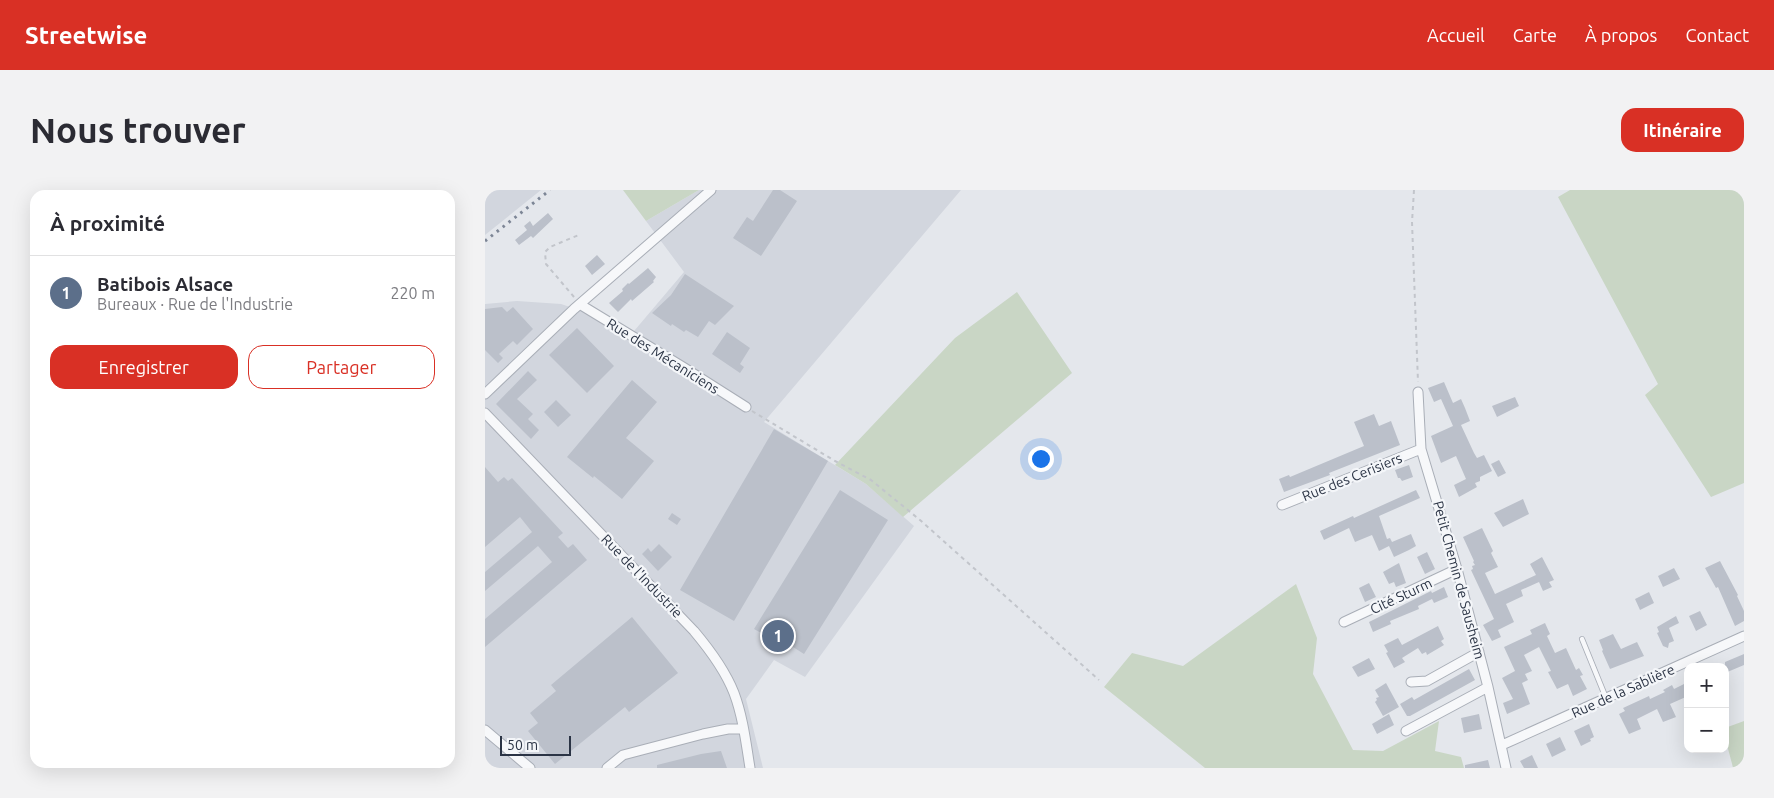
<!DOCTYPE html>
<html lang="fr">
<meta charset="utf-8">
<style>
body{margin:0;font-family:Ubuntu,sans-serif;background:#f2f2f3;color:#2b2b33}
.controls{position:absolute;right:15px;bottom:15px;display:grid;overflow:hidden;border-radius:10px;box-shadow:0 5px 20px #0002}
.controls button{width:45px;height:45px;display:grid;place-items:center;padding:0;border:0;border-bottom:1px solid #e1e1e2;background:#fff;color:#2b2b33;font:25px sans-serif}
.scale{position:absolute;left:15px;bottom:12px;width:71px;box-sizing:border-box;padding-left:5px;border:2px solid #2b3445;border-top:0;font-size:14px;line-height:18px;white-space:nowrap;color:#2b3445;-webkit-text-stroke:4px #f4f6f9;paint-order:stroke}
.you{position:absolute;left:555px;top:268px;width:18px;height:18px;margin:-12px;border:4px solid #fff;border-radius:50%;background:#1a73e8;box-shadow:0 0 0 8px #1a73e833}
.badge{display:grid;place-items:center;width:32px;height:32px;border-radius:50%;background:#d93025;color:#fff;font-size:16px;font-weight:700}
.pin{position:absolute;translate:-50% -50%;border:2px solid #fff;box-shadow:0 1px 5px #0006}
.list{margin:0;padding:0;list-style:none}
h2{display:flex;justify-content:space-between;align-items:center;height:65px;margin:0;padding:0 20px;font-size:21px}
h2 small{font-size:16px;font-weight:400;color:#7c7c81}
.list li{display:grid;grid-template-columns:32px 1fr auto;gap:15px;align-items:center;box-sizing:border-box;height:75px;padding:0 20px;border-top:1px solid #e1e1e2}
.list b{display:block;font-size:19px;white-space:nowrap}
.list p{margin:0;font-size:16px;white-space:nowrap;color:#7c7c81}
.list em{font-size:16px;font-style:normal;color:#7c7c81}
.actions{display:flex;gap:10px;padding:15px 20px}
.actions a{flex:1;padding:11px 0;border:1px solid #d93025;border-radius:15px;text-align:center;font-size:18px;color:#d93025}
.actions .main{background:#d93025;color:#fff}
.map{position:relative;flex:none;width:1259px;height:578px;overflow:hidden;border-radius:15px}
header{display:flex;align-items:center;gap:30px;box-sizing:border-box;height:70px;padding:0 25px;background:#d93025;color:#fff}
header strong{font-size:24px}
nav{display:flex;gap:28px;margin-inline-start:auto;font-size:18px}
.intro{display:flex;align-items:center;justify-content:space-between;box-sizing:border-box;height:120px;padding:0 30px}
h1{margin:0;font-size:35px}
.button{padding:12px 22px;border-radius:15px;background:#d93025;color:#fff;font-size:18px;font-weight:700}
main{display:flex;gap:30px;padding:0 30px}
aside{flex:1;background:#fff;border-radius:15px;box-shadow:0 5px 20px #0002}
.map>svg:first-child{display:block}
.built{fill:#d2d6de}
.green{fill:#c9d6c5}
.building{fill:#bbc0ca}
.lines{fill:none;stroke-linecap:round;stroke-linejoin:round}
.lane-casing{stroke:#a9aeb7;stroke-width:6}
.street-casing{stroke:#a9aeb7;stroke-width:11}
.path{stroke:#c2c5cb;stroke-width:2;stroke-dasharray:4 4;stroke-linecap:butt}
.lane{stroke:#f7f8fa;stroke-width:4.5}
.street{stroke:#f7f8fa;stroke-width:9}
.rail{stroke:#7d8696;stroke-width:3;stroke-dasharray:2.5 5;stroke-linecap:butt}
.labels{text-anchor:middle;stroke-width:4.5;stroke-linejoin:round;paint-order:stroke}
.street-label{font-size:14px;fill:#2b3445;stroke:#f4f6f9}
</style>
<header>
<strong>Streetwise</strong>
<nav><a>Accueil</a><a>Carte</a><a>À propos</a><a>Contact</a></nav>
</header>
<div class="intro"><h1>Nous trouver</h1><a class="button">Itinéraire</a></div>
<main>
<aside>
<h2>À proximité<small></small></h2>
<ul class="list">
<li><span class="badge" style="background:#5c6f8a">1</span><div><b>Batibois Alsace</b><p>Bureaux · Rue de l'Industrie</p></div><em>220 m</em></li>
</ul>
<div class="actions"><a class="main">Enregistrer</a><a>Partager</a></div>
</aside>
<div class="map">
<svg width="1259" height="578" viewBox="0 0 1259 578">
<rect width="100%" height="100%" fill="#e4e7ec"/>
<path class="built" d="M0 0H56L0 45Z
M214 0H476L279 232 381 294 429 336 320 487 289 470 261 509 278 578H0V114L32 111 76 114 97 121 144 147 199 82 161 31Z"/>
<path class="green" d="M138 0H214L161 31Z
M1085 0H1259V293L1226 307 1160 205 1173 194 1073 7Z
M532 102 587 183 418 327 381 294 350 275 470 148Z
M811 394 832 448 828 484 868 560 898 561 954 531 950 561 976 567 979 578H720L619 497 647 463 698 476Z
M1259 531V578H1248C1245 564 1240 552 1240 538Z"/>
<path class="building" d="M288 0H295L312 11 276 66 248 48 262 27 268 31Z
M63 23 68 29 48 48 46 46 34 55 30 50 42 40 39 36 45 31 48 36Z
M112 65 120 74 107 85 100 76Z
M163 78 171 87 168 91 169 92 147 111 146 109 133 122 124 113 138 101 137 99 143 93 144 94Z
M200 84 249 116 230 135 224 131 213 147 201 140 199 142 187 134 186 136 167 123 186 105Z
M17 117 22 122 28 117 48 139 32 155 28 151 14 164 18 168 13 173 0 160V119Z
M92 138 129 176 102 203 64 165Z
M242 142 265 158 255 174 259 177 255 183 227 164Z
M43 181 52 190 32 209 48 224 43 229 54 240 46 249 11 214Z
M147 190 172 212 141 248 169 271 137 309 109 286 108 288 82 267Z
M959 192 968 213 976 209 980 218 985 231 976 235 989 263 992 268 999 265 1007 281 995 287V291L990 293 992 297 974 307 969 295 981 289 971 266 956 273 946 246 968 236 956 209 949 212 943 198Z
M1030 207 1034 216 1012 227 1007 216Z
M71 210 86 225 73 237 59 222Z
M889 224 894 236 906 231 915 255 844 283 845 285 799 302 794 289 804 285 805 287 879 256 869 232Z
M289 239 343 271 249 431 195 400Z
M1014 270 1021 283 1013 287 1006 274Z
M924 275 928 287 917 291 915 288H913L910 280Z
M0 277 13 292 19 287 23 291 27 288 78 343 73 347 83 358 88 354 102 370 0 457V429L67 372 53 356 0 401V382L47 342 35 327 0 357Z
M355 300 403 330 319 464 297 450 295 453 269 439Z
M931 300 935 308 894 326 902 349 905 348 907 352 926 344 931 356 924 360 909 367 904 356 894 361 887 345 870 352 864 338 839 350 835 341 868 326 869 328Z
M1038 309 1044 324 1018 337 1009 323Z
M187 323 196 329 192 335 183 329Z
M997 338 1008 361 1006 363 1013 377 1000 383 1010 404 1051 385 1045 374 1057 367 1069 390 1064 392 1067 397 1058 401 1054 392 1036 400 1038 406 1021 414 1029 432 1013 440 1016 447 1007 451 998 435 1009 429 986 380 988 379 987 376 990 375 988 372 989 371 978 347Z
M174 354 187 367 173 381 157 364 163 358 166 362Z
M942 362 950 379 940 384 932 367Z
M1235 371 1253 405 1252 406 1259 421V431L1250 436 1233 397 1231 398 1220 378Z
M914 373 921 393 911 397 909 392 904 394 898 382Z
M1189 378 1195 389 1178 397 1173 386Z
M884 393 891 407 880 412 874 398Z
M959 397 963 407 949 413 947 409 933 416 934 419 905 431 906 434 888 442 884 432 946 401 947 403Z
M1164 402 1169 413 1155 420 1150 409Z
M1215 421 1222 435 1211 441 1204 426Z
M1191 426 1194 433 1184 438 1189 451 1184 453 1183 458 1178 456 1172 443 1174 442 1172 437Z
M147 427 193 483 144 522 140 517 70 574 43 541 53 533 45 523 71 501 66 495Z
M1060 433 1065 444 1062 446 1070 463 1081 458 1091 480 1094 478 1098 485 1095 486 1102 499 1088 506 1083 494 1072 499 1063 482 1066 481 1054 457 1039 465 1047 481 1040 484 1043 490 1037 493 1045 514 1022 524 1018 513 1028 509 1017 488 1030 481 1019 457 1047 444 1045 440Z
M953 436 959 449 956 451 959 455 942 465 941 462 937 464 933 458 917 468 920 472 909 478 901 463 903 462 899 455 913 448 917 455Z
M1128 444 1136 459 1152 452 1159 466 1125 479 1117 461 1118 460 1114 450Z
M1259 464V475L1240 483V472Z
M884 468 890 479 873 487 867 477Z
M984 479 990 490 925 526H922L915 514 927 507 929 510Z
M1203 492V506L1185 514 1191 527 1178 532 1172 519 1152 529 1156 539 1144 544 1134 524 1140 521 1138 518 1164 506 1165 509 1180 502 1178 500 1187 495 1189 499Z
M901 493 914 517 898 526 890 512 892 510 891 508 894 507 890 500Z
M904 524 909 535 892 544 887 534Z
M994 524 997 539 979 543 976 528Z
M1104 534 1109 547 1105 549 1106 551 1096 556 1089 541Z
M1075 547 1081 560 1067 567 1061 554Z
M236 561 242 578H172V575L216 564Z
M1047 565 1053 578H1039L1035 571Z
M1003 570 1005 578H980V575Z"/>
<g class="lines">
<defs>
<path id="lane" d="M1097 449 1121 508"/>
<path id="street" d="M96 115 198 177 261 217
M933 202 936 259 972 379 1003 497 1021 578
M0 204 89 119 226 0
M0 223 209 441C225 460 240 480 249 503 258 527 261 553 265 578
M797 315 936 259
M859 432 972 379
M926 492 942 491 994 462
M0 540 45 578
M921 541 1003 497
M1017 555 1259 446
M122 578 138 565 218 544 243 539H258"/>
</defs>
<use href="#lane" class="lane-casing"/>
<use href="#street" class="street-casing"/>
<path class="path" d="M929 0 927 32 933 192
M89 107 61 74 60 62 65 57 96 44
M267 221 350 271 386 290 435 330 614 490"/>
<use href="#lane" class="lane"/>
<use href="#street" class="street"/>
<path class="rail" d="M0 51 65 0"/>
</g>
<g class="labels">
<g class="street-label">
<text transform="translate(178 166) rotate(32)" y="5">Rue des Mécaniciens</text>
<text transform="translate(867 287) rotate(-22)" y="5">Rue des Cerisiers</text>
<text transform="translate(157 386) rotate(46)" y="5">Rue de l'Industrie</text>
<text transform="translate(974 390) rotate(75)" y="5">Petit Chemin de Sausheim</text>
<text transform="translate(916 406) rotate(-25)" y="5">Cité Sturm</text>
<text transform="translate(1138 501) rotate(-24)" y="5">Rue de la Sablière</text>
</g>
</g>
</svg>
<div class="controls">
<button>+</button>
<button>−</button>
</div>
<div class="scale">50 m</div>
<div class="you"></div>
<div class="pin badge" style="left:293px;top:446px;background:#5c6f8a">1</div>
</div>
</main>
